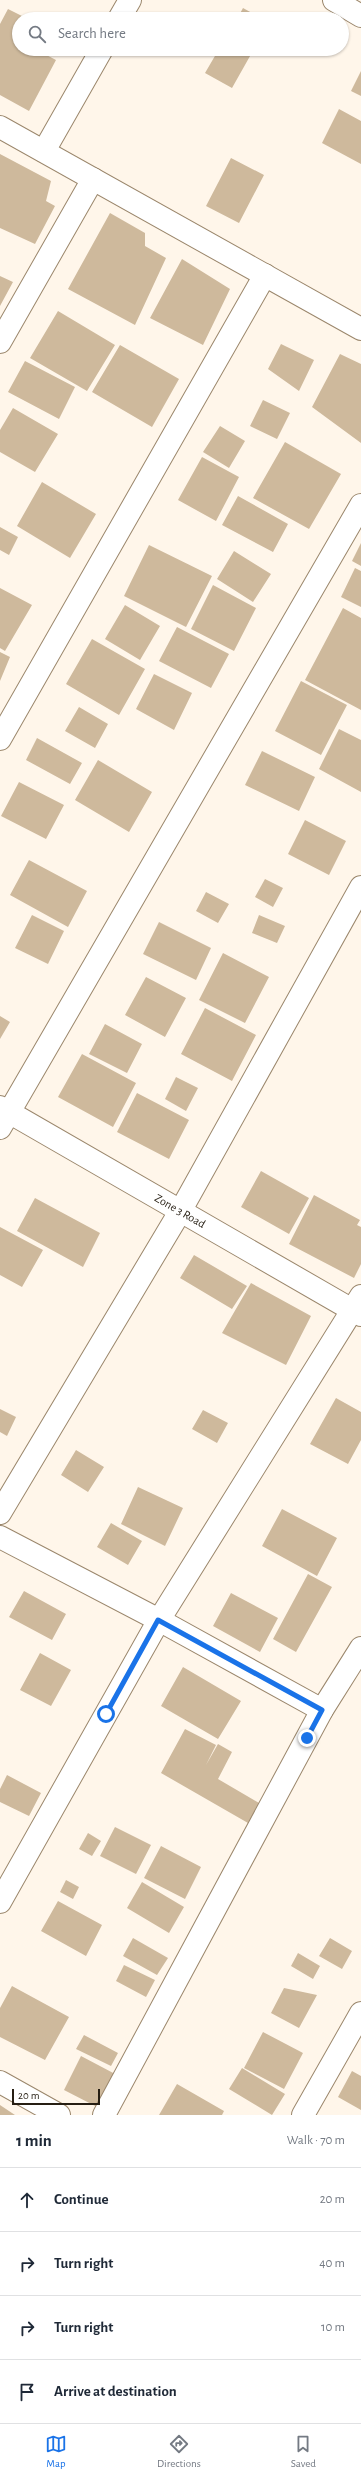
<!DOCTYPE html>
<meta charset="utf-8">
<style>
body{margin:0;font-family:"Alegreya Sans",sans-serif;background:#f6f6f7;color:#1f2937}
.scale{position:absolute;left:12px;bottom:10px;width:88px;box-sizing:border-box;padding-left:4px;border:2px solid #261e13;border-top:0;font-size:11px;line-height:14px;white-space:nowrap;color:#261e13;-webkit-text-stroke:3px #fff;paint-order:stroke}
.stop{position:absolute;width:12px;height:12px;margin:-9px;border:3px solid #1a73e8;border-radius:50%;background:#fff}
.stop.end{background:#1a73e8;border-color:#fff;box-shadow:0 1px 4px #0008}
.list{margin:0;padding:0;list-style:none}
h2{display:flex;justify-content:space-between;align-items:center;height:52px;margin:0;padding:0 16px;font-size:17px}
h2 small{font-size:13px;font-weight:400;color:#747a83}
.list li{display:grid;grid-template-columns:26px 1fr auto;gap:12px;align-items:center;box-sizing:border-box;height:64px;padding:0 16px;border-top:1px solid #e0e1e3}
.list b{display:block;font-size:15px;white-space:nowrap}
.list em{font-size:13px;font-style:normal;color:#747a83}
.icon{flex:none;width:22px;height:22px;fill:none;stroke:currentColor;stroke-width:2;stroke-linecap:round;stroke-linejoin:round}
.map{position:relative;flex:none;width:361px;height:2115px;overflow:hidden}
.search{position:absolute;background:#fff;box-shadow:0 1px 3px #0004;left:12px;right:12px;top:12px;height:44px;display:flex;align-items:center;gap:10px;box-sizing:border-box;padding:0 14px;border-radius:22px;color:#747a83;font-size:15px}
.sheet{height:308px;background:#fff}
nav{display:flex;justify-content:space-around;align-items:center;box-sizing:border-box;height:56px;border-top:1px solid #e0e1e3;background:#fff;font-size:11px;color:#747a83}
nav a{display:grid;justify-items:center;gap:2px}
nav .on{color:#1a73e8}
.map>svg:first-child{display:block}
.building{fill:#ceb99c}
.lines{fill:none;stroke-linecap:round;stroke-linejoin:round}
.minor-casing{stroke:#9b876c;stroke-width:24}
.tertiary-casing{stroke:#9b876c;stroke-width:24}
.minor{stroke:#fff;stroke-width:22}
.tertiary{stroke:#fff;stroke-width:22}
.route{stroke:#1a73e8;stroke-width:5}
.labels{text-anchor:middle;stroke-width:4;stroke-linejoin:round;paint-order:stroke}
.street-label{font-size:12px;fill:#261e13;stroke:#fff}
</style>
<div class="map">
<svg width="361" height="2115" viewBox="0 0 361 2115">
<rect width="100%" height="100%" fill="#fff6ea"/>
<path class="building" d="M243 8 263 19H237Z
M8 9 28 19H19V49H35L56 60 29 111 0 95V24Z
M219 49H254L232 88 205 73Z
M361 71V96L351 91Z
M339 109 361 121V164L322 143Z
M0 154 51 181 46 201 55 206 35 244 0 228Z
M231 158 264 175 239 223 206 206Z
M110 213 145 233V246L166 258 135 325 68 289Z
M182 259 230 289 203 345 150 318Z
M0 276 13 282 0 306Z
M58 311 115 345 87 391 30 358Z
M281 344 314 360 299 391 268 369Z
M120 345 179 379 152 427 92 392Z
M340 354 361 364V443L312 407Z
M25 361 75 387 59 419 8 392Z
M263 400 290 413 277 439 250 426Z
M13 408 58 434 35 472 0 452V430Z
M220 426 245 441 229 468 203 452Z
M285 442 341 474 309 529 253 498Z
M202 457 239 477 216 521 178 500Z
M42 482 96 514 70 558 17 526Z
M238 496 288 524 273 552 222 525Z
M0 527 18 537 9 555 0 550Z
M361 543V566L352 561Z
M149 545 212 576 186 627 124 596Z
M234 551 271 574 253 602 217 579Z
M355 568 361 571V607L341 597Z
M213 585 256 608 234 651 191 629Z
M0 588 32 605 5 651 0 648Z
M125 605 160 626 140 660 105 639Z
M343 608 361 618V710L305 680Z
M177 627 229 654 211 688 159 661Z
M92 639 145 669 119 715 66 684Z
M0 652 10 657 0 681Z
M154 674 192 693 174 730 136 709Z
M301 681 347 705 321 755 275 731Z
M79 707 108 724 95 748 65 731Z
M339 729 361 740V792L319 769Z
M37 738 82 763 70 784 26 760Z
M262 751 315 777 299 811 245 785Z
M98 760 152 792 129 832 75 800Z
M19 782 64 805 46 839 1 816Z
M305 820 346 841 329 875 288 854Z
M29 860 87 891 68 927 10 895Z
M265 879 283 888 273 907 255 897Z
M206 892 229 904 218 923 196 911Z
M32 915 64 931 48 964 15 948Z
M259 915 285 926 277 943 252 933Z
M159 922 211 948 196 980 143 954Z
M223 953 269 977 245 1023 199 1000Z
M146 977 186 998 165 1037 125 1015Z
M205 1008 256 1035 232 1081 181 1054Z
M0 1016 10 1022 0 1039Z
M105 1024 142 1044 127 1073 89 1054Z
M82 1054 136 1083 113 1127 58 1097Z
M176 1077 198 1088 186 1111 165 1099Z
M137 1093 189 1120 169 1159 117 1132Z
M261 1171 309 1198 289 1234 241 1207Z
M314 1195 360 1220 357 1225 361 1227V1264L354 1278 289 1244Z
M35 1198 100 1233 83 1267 17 1231Z
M0 1227 43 1250 22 1287 0 1275Z
M194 1255 247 1286 232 1309 180 1278Z
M251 1283 311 1316 286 1365 222 1333Z
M336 1398 361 1412V1440L348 1464 310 1444Z
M0 1409 16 1417 7 1436 0 1432Z
M203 1410 228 1423 217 1443 192 1429Z
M76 1450 104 1467 88 1492 61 1475Z
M138 1487 183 1508 165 1546 121 1524Z
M282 1509 337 1538 317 1576 262 1546Z
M111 1523 142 1541 128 1565 97 1547Z
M308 1574 332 1587 296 1652 273 1639Z
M24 1591 66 1614 52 1640 9 1617Z
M231 1593 278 1618 260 1652 213 1626Z
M40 1653 71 1670 51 1706 20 1690Z
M183 1667 241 1701 218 1739 161 1706Z
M185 1729 216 1745 206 1765 218 1744 232 1752 218 1779 259 1803 248 1823 161 1773Z
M7 1775 41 1793 29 1816 0 1802V1789Z
M115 1827 151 1845 136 1874 100 1856Z
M88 1833 101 1841 92 1856 79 1849Z
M161 1846 201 1867 185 1899 144 1878Z
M66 1880 79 1887 73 1899 60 1892Z
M142 1882 184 1907 169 1933 127 1908Z
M58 1901 102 1925 86 1956 41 1931Z
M133 1938 168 1958 157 1975 123 1956Z
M330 1938 352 1951 342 1969 319 1956Z
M298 1953 320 1966 313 1979 291 1966Z
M124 1965 155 1980 146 1997 116 1981Z
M12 1986 69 2017 45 2060 0 2037V2008Z
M284 1988 317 1995 299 2028 271 2013Z
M263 2032 303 2053 284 2089 244 2068Z
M84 2035 118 2053 111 2066 76 2049Z
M81 2056 117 2075 101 2109 64 2090Z
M242 2068 285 2094 272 2115 229 2089Z
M352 2071 361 2076V2110L338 2097Z
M177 2084 224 2111 222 2115H159Z
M0 2105 15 2115H0Z"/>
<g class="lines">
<defs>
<g id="minor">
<path d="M334 0 361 16"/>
<path d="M119 19 130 0"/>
<path d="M44 151 102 49"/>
<path d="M0 342 93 179"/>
<path d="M0 739 265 275"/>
<path id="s1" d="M0 1107 361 1315"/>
<path d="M0 1128 361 505"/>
<path d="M0 1513 181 1210 361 887"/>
<path d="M0 1537 159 1620 322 1710"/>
<path d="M0 1902 159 1620 361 1296"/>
<path d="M0 2082 59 2115"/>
<path d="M104 2115 322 1710 361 1648"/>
<path d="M303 2115 361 2013"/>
</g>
<path id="tertiary" d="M0 127 361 329"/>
</defs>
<use href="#minor" class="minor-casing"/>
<use href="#tertiary" class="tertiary-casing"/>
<use href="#minor" class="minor"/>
<use href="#tertiary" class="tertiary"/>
</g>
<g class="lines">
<path class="route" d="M106 1714 158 1620 322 1710 307 1738"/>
</g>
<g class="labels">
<g class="street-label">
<text dy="4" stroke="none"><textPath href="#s1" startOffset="208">Zone 3 Road</textPath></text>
</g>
</g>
</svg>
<div class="scale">20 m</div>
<div class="stop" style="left:106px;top:1714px"></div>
<div class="stop end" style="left:307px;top:1738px"></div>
<div class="search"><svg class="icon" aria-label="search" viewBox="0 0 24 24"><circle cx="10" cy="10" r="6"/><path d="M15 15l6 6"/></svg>Search here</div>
</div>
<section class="sheet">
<h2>1 min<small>Walk · 70 m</small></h2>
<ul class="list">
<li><svg class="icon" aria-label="ahead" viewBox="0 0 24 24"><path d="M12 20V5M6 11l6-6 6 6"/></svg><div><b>Continue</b></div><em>20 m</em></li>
<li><svg class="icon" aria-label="right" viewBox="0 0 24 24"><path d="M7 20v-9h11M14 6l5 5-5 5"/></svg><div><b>Turn right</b></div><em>40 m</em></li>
<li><svg class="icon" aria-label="right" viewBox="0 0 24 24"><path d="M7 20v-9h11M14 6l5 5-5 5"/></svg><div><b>Turn right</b></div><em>10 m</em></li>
<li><svg class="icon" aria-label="arrive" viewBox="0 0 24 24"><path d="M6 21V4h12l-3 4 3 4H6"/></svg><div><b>Arrive at destination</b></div></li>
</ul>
</section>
<nav>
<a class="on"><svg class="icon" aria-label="map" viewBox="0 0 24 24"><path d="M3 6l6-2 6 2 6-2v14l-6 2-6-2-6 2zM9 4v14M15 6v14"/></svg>Map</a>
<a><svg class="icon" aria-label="directions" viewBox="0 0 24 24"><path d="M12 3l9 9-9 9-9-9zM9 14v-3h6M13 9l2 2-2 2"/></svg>Directions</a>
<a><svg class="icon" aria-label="saved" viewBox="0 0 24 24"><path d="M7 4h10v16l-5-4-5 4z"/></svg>Saved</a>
</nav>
